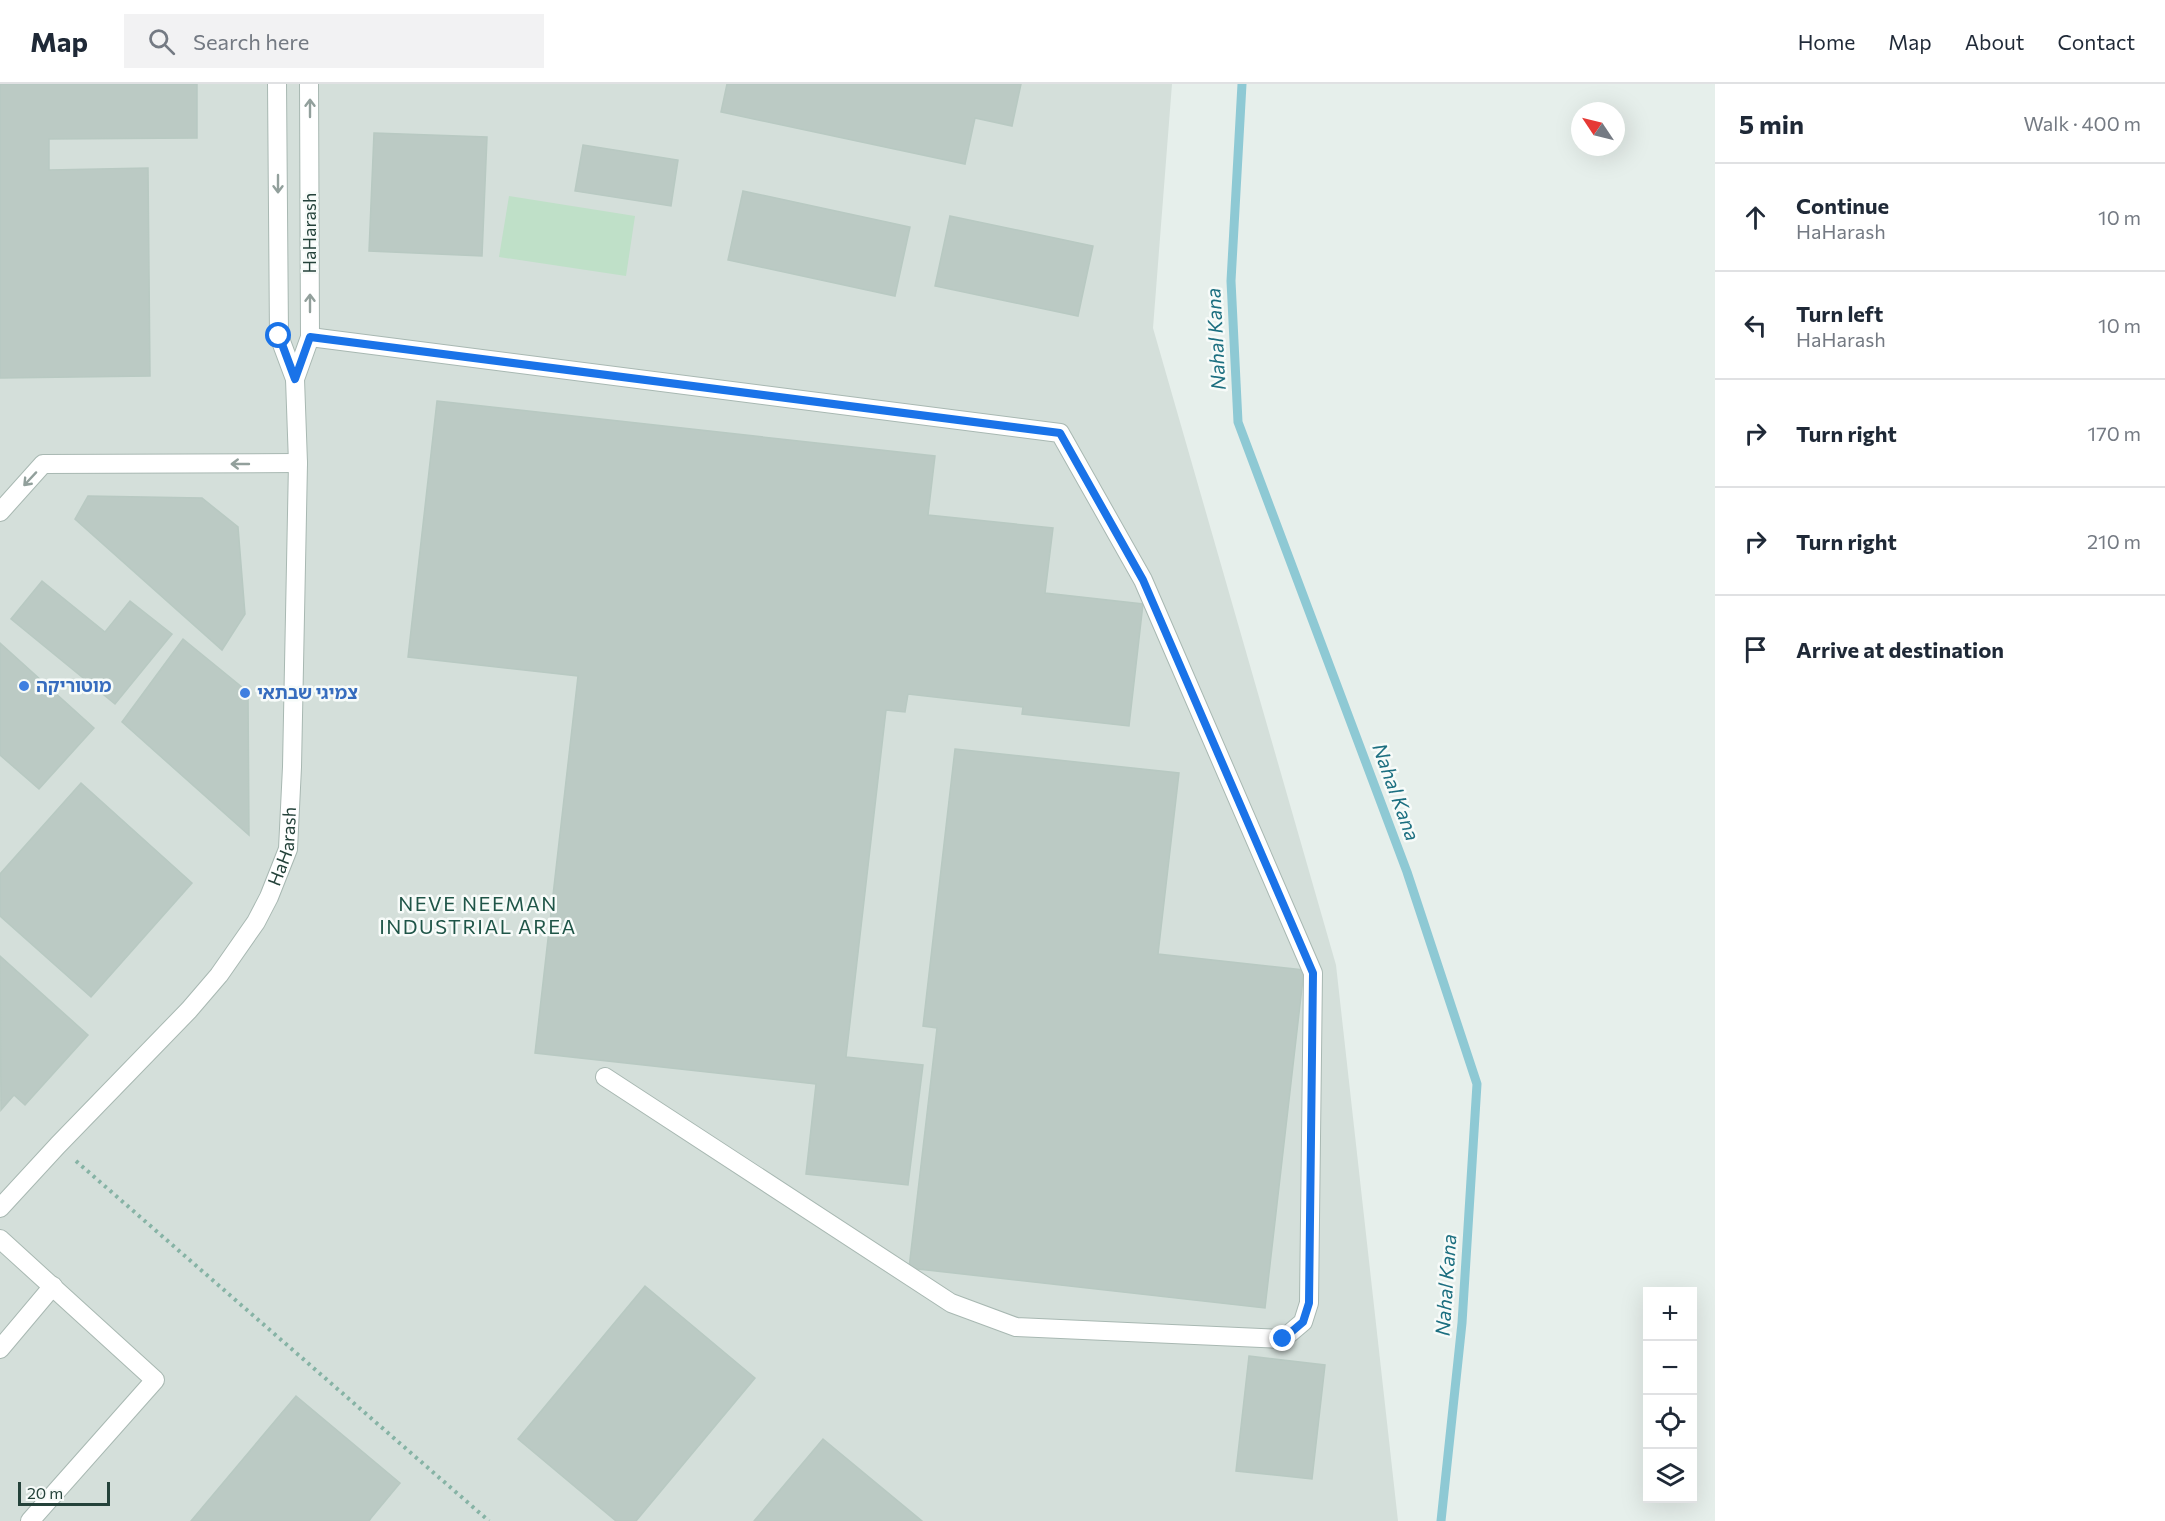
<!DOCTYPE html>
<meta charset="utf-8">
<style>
body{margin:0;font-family:Commissioner,"Noto Sans Hebrew",sans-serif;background:#f2f2f3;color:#1f2937}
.controls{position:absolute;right:18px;bottom:18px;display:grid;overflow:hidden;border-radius:0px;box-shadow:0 6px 24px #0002}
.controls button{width:54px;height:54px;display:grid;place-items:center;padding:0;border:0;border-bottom:2px solid #e0e1e3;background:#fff;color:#1f2937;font:30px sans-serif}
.compass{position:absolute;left:1571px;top:18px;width:54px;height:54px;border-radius:50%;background:#fff;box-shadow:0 6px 24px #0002;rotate:305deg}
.scale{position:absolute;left:18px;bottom:15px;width:92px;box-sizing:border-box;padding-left:6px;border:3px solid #24423a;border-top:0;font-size:16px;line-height:21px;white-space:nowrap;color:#24423a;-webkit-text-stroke:4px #f7fbf9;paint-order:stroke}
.stop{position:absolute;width:18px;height:18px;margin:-14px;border:4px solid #1a73e8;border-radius:50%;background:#fff}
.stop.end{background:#1a73e8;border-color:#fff;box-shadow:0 2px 6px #0008}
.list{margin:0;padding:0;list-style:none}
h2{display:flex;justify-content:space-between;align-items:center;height:78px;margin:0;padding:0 24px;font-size:26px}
h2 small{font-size:20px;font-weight:400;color:#747a83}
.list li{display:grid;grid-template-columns:39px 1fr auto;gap:18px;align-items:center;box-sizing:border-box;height:108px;padding:0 24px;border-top:2px solid #e0e1e3}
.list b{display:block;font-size:22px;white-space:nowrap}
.list p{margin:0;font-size:20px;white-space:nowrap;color:#747a83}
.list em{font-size:20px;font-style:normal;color:#747a83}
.icon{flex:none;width:33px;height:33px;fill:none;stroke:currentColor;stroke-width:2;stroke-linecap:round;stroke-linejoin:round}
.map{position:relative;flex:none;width:1715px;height:1437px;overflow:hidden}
header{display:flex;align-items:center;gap:36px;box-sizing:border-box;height:84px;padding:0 30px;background:#fff;border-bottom:2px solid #e0e1e3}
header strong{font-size:28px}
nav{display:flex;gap:33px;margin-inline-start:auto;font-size:21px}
.search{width:420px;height:54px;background:#f2f2f3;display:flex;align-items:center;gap:15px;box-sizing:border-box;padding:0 21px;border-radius:0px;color:#747a83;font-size:22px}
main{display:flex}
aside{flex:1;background:#fff}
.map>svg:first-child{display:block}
.built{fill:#d4dfda}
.green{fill:#bfe0c8}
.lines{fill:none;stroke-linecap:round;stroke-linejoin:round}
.stream{stroke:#8ec9d4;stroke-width:9}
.building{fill:#bbcac4;stroke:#b8c9c2;stroke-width:1.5}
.minor-casing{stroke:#a8b8b2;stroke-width:20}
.path{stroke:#86b3a5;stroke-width:4;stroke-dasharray:3 4.5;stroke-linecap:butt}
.minor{stroke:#fff;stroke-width:18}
.oneway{stroke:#92a09c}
.route{stroke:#1a73e8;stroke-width:8}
.shop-dot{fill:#3f7fe0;stroke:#f7fbf9;stroke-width:2}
.labels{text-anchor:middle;stroke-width:5;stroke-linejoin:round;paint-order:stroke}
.street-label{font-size:18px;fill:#24423a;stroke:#f7fbf9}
.shop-label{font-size:18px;font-weight:bold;fill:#366cbe;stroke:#f7fbf9;text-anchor:start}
.water-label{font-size:20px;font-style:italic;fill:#1c6f80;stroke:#f7fbf9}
.neighbourhood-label{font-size:20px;letter-spacing:1.5px;fill:#1f5548;stroke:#f7fbf9}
</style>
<header>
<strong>Map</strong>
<div class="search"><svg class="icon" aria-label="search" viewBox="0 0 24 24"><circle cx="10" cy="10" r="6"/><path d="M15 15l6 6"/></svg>Search here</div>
<nav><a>Home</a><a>Map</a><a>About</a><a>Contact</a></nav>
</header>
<main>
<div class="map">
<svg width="1715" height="1437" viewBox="0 0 1715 1437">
<rect width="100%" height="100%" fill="#e6efeb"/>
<path class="built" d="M0 0H1172L1153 244 1336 881 1398 1437H0Z"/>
<path class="green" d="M509 112 635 132 626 192 499 173Z"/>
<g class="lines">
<path class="stream" d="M1242 0 1231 197 1238 338 1407 788 1477 1000 1462 1239 1441 1437"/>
</g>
<path class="building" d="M0 0H197V54L49 55V86L148 84 150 292 0 294Z
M727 0H1021L1012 42 975 34 965 80 721 28Z
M374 49 487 53 482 172 369 167Z
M583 61 678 76 671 122 575 107Z
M743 107 910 143 895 212 728 176Z
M950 132 1093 162 1078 232 935 202Z
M437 317 935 372 928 431 1053 444 1045 509 1143 520 1129 642 1022 630 1023 623 908 610 905 628 886 626 846 973 923 981 908 1101 806 1090 816 1000 535 969 578 592 408 573Z
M88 412 202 414 238 443 245 530 222 566 75 435Z
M42 497 105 548 130 517 172 550 115 620 11 535Z
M183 555 248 608 249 751 122 638Z
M0 559 94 644 39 705 0 671Z
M955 665 1179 689 1158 870 1304 886 1265 1224 909 1184 937 944 923 942Z
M81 699 192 799 91 913 0 832V790Z
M0 872 88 951 25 1021 14 1011 1 1026Z
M645 1202 755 1294 636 1437H616L518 1355Z
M1249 1272 1325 1281 1312 1395 1236 1387Z
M296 1312 400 1399 371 1434 369 1437H191Z
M823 1355 922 1437H754Z"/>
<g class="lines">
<defs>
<g id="minor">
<path d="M310 253 1060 349 1143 496 1313 889 1309 1219 1303 1238 1283 1255 1016 1243 951 1219 605 993"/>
<path d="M295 295 310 253 309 0"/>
<path d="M0 428 43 380 298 379"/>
<path id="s1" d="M0 1124 58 1061 189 926 219 891 256 838 269 813 288 765 292 683 298 379 295 295 279 252 277 0"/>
<path d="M0 1155 155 1296 30 1437"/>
<path d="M0 1265 53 1202"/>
</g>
</defs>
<use href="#minor" class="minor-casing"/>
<path class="path" d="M76 1077 489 1437"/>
<use href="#minor" class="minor"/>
</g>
<defs><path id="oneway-shaft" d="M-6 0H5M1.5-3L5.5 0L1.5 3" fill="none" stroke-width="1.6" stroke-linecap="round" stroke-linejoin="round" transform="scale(1.5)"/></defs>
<g class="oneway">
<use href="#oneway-shaft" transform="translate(310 24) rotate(-90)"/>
<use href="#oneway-shaft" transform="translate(278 100) rotate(90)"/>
<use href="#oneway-shaft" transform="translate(310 219) rotate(-90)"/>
<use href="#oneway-shaft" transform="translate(240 380) rotate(180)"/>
<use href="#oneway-shaft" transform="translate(30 395) rotate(133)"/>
</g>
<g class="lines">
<path class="route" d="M279 252 295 295 310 253 1060 349 1143 496 1313 889 1309 1219 1303 1238 1283 1255"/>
</g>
<g class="shop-dot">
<circle cx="24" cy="602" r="6"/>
<circle cx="245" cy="609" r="6"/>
</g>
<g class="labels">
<g class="street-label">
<text transform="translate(310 149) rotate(-90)" y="6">HaHarash</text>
<text dy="6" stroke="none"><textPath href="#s1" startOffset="466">HaHarash</textPath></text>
</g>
<g class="shop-label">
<text x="36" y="608">מוטוריקה</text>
<text x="257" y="615">צמיגי שבתאי</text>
</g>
<g class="water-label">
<text transform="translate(1216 255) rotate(-93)" y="7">Nahal Kana</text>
<text transform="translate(1396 708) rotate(70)" y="7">Nahal Kana</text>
<text transform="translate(1446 1201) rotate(-86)" y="7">Nahal Kana</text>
</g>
<g class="neighbourhood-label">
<text x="478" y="827">NEVE NEEMAN<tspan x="478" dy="23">INDUSTRIAL AREA</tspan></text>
</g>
</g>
</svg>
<div class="controls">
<button>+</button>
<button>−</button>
<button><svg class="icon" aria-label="locate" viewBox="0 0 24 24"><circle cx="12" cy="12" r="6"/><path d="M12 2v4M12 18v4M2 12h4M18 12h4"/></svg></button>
<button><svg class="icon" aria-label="layers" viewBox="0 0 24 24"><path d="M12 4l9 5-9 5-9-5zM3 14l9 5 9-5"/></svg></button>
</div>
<svg class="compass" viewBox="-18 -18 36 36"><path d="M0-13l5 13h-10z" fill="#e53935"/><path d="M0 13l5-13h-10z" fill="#747a83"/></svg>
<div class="scale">20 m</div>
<div class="stop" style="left:279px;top:252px"></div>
<div class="stop end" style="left:1283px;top:1255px"></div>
</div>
<aside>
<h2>5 min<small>Walk · 400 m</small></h2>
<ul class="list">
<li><svg class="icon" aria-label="ahead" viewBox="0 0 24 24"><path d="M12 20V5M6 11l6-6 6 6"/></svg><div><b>Continue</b><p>HaHarash</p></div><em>10 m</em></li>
<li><svg class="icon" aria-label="left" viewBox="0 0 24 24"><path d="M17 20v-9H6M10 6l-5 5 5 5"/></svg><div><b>Turn left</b><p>HaHarash</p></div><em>10 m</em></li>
<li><svg class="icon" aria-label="right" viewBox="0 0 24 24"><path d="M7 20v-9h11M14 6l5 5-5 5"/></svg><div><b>Turn right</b></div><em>170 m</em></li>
<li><svg class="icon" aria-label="right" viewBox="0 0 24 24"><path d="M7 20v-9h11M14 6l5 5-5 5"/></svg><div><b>Turn right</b></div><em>210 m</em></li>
<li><svg class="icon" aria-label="arrive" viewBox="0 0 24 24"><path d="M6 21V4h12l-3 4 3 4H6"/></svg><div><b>Arrive at destination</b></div></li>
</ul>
</aside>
</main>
